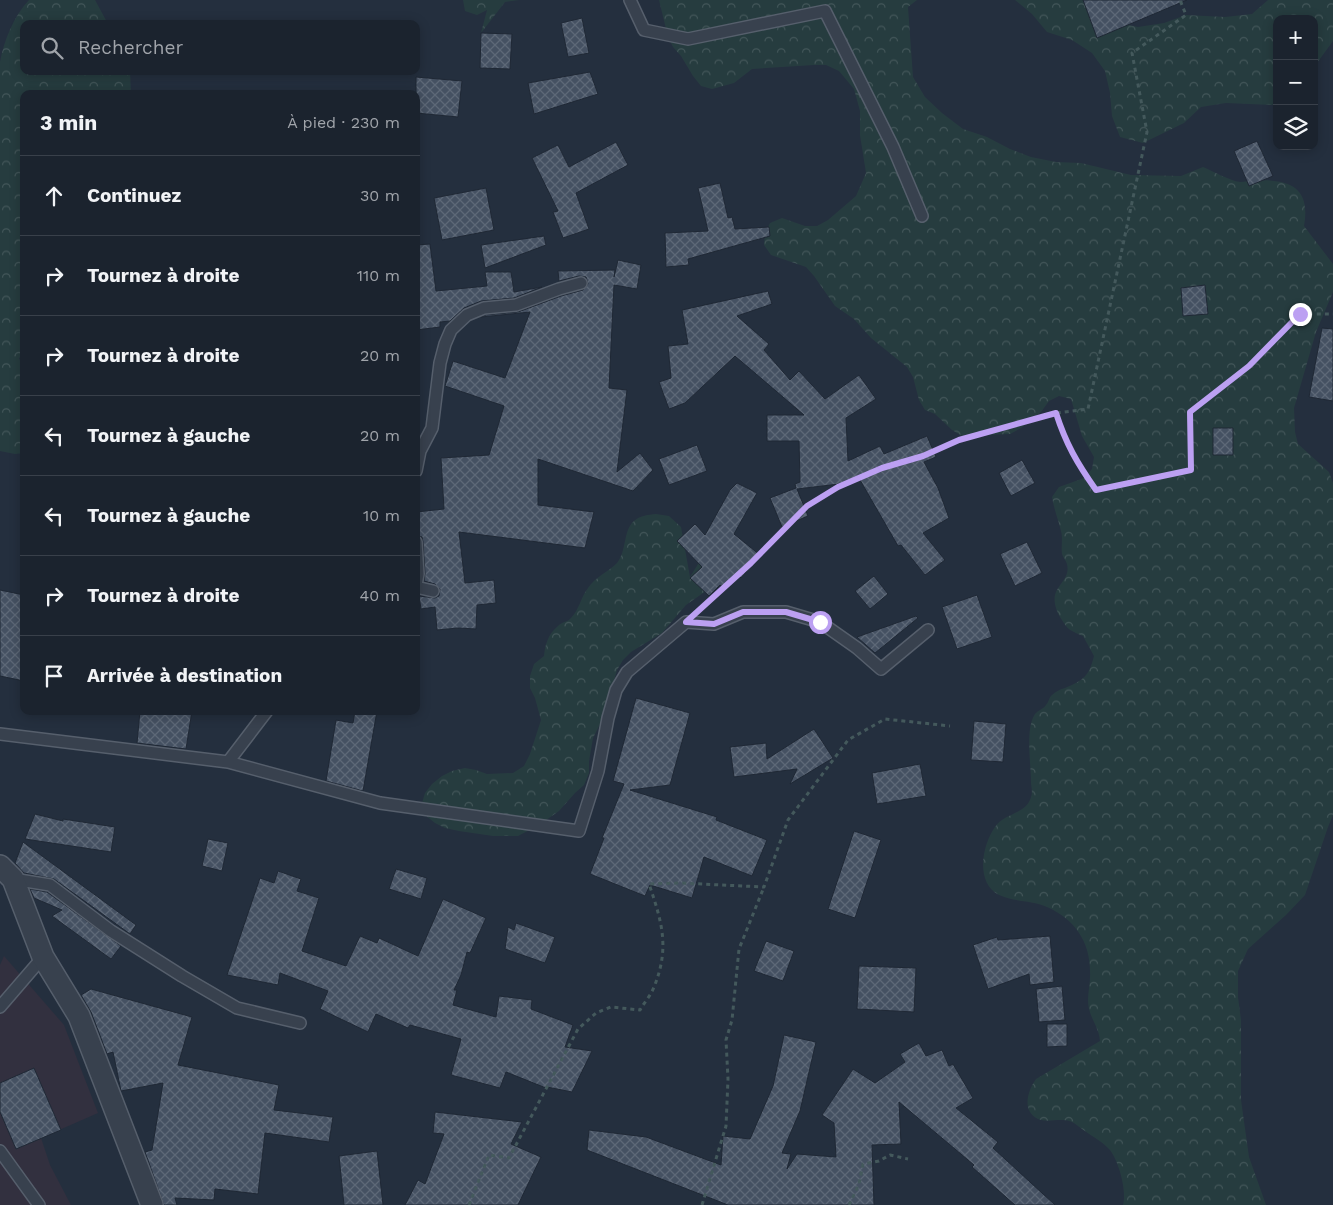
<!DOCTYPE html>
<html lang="fr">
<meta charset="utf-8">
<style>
body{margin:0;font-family:"Work Sans",sans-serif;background:#282f3a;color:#f1f3f6}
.controls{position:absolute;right:15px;top:15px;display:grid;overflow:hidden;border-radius:10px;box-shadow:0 2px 12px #0003}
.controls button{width:45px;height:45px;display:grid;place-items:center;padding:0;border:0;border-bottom:1px solid #39404a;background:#1b232e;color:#f1f3f6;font:25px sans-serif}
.stop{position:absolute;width:15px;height:15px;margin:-11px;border:4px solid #bca0f2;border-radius:50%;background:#fff}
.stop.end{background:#bca0f2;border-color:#fff;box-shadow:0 1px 5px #0008}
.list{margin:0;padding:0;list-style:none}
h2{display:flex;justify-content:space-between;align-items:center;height:65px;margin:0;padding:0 20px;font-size:21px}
h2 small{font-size:16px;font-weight:400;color:#a0a4aa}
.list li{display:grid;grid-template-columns:32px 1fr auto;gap:15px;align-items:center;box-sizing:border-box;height:80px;padding:0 20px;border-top:1px solid #39404a}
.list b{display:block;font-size:19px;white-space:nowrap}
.list em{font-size:16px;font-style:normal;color:#a0a4aa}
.icon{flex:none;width:28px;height:28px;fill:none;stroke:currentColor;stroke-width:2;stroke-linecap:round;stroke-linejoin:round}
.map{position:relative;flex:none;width:1333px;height:1205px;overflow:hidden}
.search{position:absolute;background:#1b232e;box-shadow:0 2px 12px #0003;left:20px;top:20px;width:400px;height:55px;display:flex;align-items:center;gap:12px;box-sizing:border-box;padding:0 18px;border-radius:10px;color:#a0a4aa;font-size:19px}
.panel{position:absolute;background:#1b232e;box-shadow:0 2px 12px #0003;left:20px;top:90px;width:400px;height:625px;border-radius:10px}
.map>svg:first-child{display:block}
.medical{fill:#32303f}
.forest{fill:url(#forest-crowns)}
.building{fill:url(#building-cross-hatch);stroke:#1f2835}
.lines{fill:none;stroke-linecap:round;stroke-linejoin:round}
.lane-casing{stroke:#565f6c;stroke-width:14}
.street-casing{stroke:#565f6c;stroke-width:24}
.path{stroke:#44595c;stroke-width:3;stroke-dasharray:4 4;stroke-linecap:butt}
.lane{stroke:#38414e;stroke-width:11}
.street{stroke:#38414e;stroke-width:21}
.route{stroke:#bca0f2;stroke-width:6}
</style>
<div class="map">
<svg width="1333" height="1205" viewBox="0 0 1333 1205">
<defs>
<pattern id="forest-crowns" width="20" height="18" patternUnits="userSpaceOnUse" patternTransform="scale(1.25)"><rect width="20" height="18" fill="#263c3f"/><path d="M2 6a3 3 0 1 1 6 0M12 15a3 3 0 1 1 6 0" fill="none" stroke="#435659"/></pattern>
<pattern id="building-cross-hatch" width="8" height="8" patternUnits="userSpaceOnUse" patternTransform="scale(1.25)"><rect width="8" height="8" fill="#455162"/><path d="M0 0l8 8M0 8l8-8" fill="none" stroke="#5d6877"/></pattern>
</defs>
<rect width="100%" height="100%" fill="#242f3e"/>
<path class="medical" d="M4 956 64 1025 98 1113 41 1138 50 1165 71 1205H0V965Z"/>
<path class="forest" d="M29 0H95L108 24H24V71H130L131 94H24V355L19 358 24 372V453L15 454 0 451V62C4 40 14 16 29 0Z
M463 0H519L505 2 481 33 487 10 477 15 465 11Z
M659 0H917L908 7 913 77 925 97 942 113 963 129 987 137 1010 149 1031 157 1056 162 1081 163 1131 175 1181 176 1203 167C1213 171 1230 181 1240 182 1245 182 1251 180 1256 180 1289 180 1311 186 1304 226L1333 264V292L1316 332 1294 408 1295 432 1298 444 1329 472 1333 483V815L1328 827 1305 895 1286 915 1248 949 1238 971V997L1241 1020V1100L1249 1157 1266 1205H1123C1127 1191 1119 1162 1110 1150 1103 1142 1093 1137 1085 1131 1080 1128 1074 1122 1069 1121 1060 1118 1047 1123 1038 1119 1021 1111 1028 1090 1036 1079L1100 1041C1099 1028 1092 1021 1089 1009 1086 997 1091 984 1090 971 1090 941 1074 919 1047 907 1031 900 1014 902 999 895 975 883 982 845 995 827 1004 813 1027 814 1031 797 1033 792 1031 786 1031 782 1031 763 1025 729 1035 714 1038 710 1044 709 1046 705 1049 702 1049 697 1052 695 1055 692 1061 689 1065 688 1084 680 1089 676 1094 656L1083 636C1069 630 1068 630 1060 617 1043 586 1072 585 1067 564 1066 561 1063 557 1062 554 1061 546 1063 538 1061 531 1058 519 1054 509 1052 497L1059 487 1084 478 1092 469 1094 457 1082 436 1071 399 1059 396 1049 401 1041 412 1021 428 1010 434 962 436 952 430 935 414 925 410 919 400 913 377 907 367 871 338 854 319 835 306 814 276 806 267 771 255 764 245 765 233 770 223 782 218 805 226H817L828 220 856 196 866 173 860 135V111L854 89 839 71 826 65H814L752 69 734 83 712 89 701 86 693 76 681 56 673 47 668 37Z
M1015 0H1094L1114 22 1138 27 1164 23 1186 15 1225 17 1252 14 1268 0H1333V41L1314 67V19H1277V103L1274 105 1226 103 1201 107 1184 123 1143 143 1120 137 1112 116 1110 93 1105 71 1092 53 1072 40 1047 32 1032 14Z
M656 514 669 516 681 527 690 577 703 556 706 591 686 605 662 633 631 652 623 660 617 670 604 716 593 738 589 761V773L584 785 575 793 559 811 539 825 518 836H493L459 831 445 828 435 823 425 815 422 803 425 793 432 784 442 776 452 771 465 768 476 770 487 774 513 773 524 766 530 754 541 720 535 698 530 688V676L534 664 544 656C545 645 548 634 558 626 561 622 568 622 571 618 579 610 581 597 588 588 595 577 608 572 617 563 627 551 623 530 634 521 641 515 648 515 656 514Z"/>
<path class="building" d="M1083 0H1187L1097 38Z
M582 18 589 53 568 57 561 23Z
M481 33 512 34 510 69 480 68Z
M590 72 598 94 534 114 528 83Z
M416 77 462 81 458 117 416 113Z
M1257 141 1273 176 1249 186 1234 151Z
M616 142 628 165 576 193 589 229 563 238 553 212 558 211 532 158 558 145 569 167Z
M720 183 728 218 732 217 735 229 769 227 770 236 688 259 689 265 666 267 665 233 708 231 698 188Z
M486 188 494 230 442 240 434 198Z
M544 236 546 245 485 268 481 245Z
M430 244 436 291 487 286 485 272H511L514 292 542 287 514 298 481 301 464 308 450 321 440 322V327L416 330V245Z
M618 260 641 265 637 289 614 285 609 388 627 390 617 472 640 453 653 470 633 491 538 459V505L594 512 585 548 459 532 465 583 494 580 496 603 477 605 476 629 458 628 437 630 435 607 421 609 419 596 435 598 439 596 440 589 435 584 424 581 425 574 423 542 422 537 416 535V512L444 509 441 458 489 455 504 406 445 386 453 361 505 378 530 312 481 317 486 315 518 312 561 296 583 290 588 284 586 277 579 276 559 281 558 271 615 270 614 277Z
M1205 285 1208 314 1183 316 1181 288Z
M768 291 772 304 737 316 769 344 764 350 790 380 799 371 825 399 859 375 876 399 846 418 848 461 880 446 884 454 927 436 936 457 924 462 938 488 949 518 923 533 945 560 925 575 901 545 898 546 860 480 856 482 797 489 808 516 782 527 770 498 796 488 795 484 800 482 799 441H767V415H804L735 356 685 403 669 409 659 382 671 378 668 346 688 344 682 310Z
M1322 328 1333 329V401L1309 397Z
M1213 428H1233V455H1213Z
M697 445 707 471 669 485 659 459Z
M1022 460 1035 483 1011 496 999 473Z
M737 483 757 493 734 534 760 555 741 578 738 575 724 588 720 585 709 596 690 578 702 567 677 541 695 524 705 535 730 490Z
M1027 542 1042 573 1015 586 1000 554Z
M874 576 888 594 870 609 855 591Z
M0 590 24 595V681L0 676Z
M977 595 992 637 957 649 942 607Z
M916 616 918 618 875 653 857 637Z
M636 698 690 713 670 785 630 790 717 817 716 820 767 840 752 876 704 857 692 898 650 885 645 896 590 874 604 838H602L624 784 613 781Z
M140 711H192L186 749 137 743Z
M355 711H377L363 791 326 781 336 720 353 723Z
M974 721 1006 724 1003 762 971 760Z
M814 729 833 758 790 784 797 769 734 777 730 747 766 743 767 759Z
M920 764 926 796 877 804 872 773Z
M35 814 63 821V819L115 827 111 852 25 839Z
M854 831 881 840 855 918 828 909Z
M208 839 228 843 222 871 202 866Z
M23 842 136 925 130 934 54 879 24 873 15 863Z
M396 869 427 878 421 899 389 889Z
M278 871 301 879 297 891 319 898 302 951 346 966 360 936 377 943 379 938 418 956 443 899 486 918 470 953 467 952 461 975 454 990H457L453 1005 496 1017 499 996 532 1000 531 1009 573 1025 565 1047 592 1051 572 1092 547 1087 546 1088 506 1072 500 1088 451 1075 461 1039 410 1025 408 1028 376 1014 368 1032 320 1009 328 991 280 973 278 985 227 975 260 878 274 883Z
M30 889 47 892 121 946 111 959 52 916 62 910 34 898Z
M516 923 555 937 545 963 505 949 508 927 514 930Z
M1050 936 1054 982 1030 985 1029 974 988 989 973 945 997 937 998 940Z
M766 941 794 951 783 981 754 971Z
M859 966 916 968 914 1012 857 1009Z
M1062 986 1065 1020 1039 1022 1036 989Z
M91 989 192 1017 178 1065 279 1085 274 1110 333 1117 329 1142 265 1133 258 1194 215 1189 214 1200 175 1198 177 1205H164L145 1152 152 1150 163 1083 121 1091 113 1052 107 1054 91 1012 81 995Z
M1047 1024H1067V1046L1047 1047Z
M784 1035 816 1042 800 1111 782 1153 791 1154 787 1169 797 1154 836 1157 834 1123 822 1115 853 1069 875 1083 905 1062 900 1054 919 1043 926 1056 942 1050 949 1066 953 1064 973 1098 956 1108 998 1142 993 1148 1055 1205H1015L972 1167 974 1165 899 1102 901 1144 872 1145 874 1205H728L587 1150 589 1130 646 1137 721 1165 723 1136 750 1139 773 1086Z
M34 1068 61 1130 16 1149 0 1112V1083Z
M435 1112 522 1122 511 1144 541 1157 518 1205H405L418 1180 425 1184 444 1134 433 1133Z
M377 1151 383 1205H344L339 1156Z"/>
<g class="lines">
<defs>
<path id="lane" d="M630 0 644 30 688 39 825 11 893 147 922 216
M416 471 420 451 432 428 440 363 445 344 451 330 467 315 484 308 516 305 559 289 581 283
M416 542 418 574 416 585
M416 587 433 591
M0 734 228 762 380 803 579 831 598 771 608 718 616 690 627 672 686 622 714 624 743 612H786L820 622 857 648 881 669 928 630
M228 762 267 711
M13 879 50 885 111 931 182 976 237 1008 300 1023
M0 1007 43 957
M0 1151 39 1205"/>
<path id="street" d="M0 866 13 879 43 957 79 1016 152 1205"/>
</defs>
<use href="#lane" class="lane-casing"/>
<use href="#street" class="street-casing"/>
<path class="path" d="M1056 413C1066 444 1077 463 1095 490L1191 470 1189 412 1249 366 1300 314H1333
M706 603 751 563 807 506 838 487 882 468 923 456 959 440 1056 413 1088 409 1147 132 1132 53 1186 15 1180 0
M469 1205 489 1155 509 1158 578 1029 596 1013 611 1007 640 1010C644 1003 651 995 654 987 670 948 662 922 649 884L680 883 764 887 788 820 848 740 885 719 950 726
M702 1205 726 1126 728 1079 726 1040 732 1020 739 949 764 887
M849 1205 859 1184 863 1164 879 1161 890 1155 908 1159"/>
<use href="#lane" class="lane"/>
<use href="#street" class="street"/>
</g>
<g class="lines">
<path class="route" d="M820 622 786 612H743L714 624 686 622 751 563 807 506 838 487 882 468 923 456 959 440 1056 413C1066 444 1077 463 1096 490L1191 470 1190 412 1249 366 1300 314"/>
</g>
</svg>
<div class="controls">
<button>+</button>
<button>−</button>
<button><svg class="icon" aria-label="layers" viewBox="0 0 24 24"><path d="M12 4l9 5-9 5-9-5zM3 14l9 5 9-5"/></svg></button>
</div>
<div class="stop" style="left:820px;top:622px"></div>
<div class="stop end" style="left:1300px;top:314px"></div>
<div class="search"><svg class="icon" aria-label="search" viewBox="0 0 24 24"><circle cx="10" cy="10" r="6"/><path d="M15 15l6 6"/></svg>Rechercher</div>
<section class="panel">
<h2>3 min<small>À pied · 230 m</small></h2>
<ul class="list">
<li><svg class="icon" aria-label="ahead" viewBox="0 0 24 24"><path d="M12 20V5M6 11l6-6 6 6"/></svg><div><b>Continuez</b></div><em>30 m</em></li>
<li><svg class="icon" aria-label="right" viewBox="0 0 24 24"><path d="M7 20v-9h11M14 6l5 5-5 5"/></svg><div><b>Tournez à droite</b></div><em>110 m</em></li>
<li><svg class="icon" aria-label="right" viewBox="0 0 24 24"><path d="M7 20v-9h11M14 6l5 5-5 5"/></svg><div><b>Tournez à droite</b></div><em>20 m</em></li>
<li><svg class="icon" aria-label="left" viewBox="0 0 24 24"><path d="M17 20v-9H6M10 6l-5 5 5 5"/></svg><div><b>Tournez à gauche</b></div><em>20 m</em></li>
<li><svg class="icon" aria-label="left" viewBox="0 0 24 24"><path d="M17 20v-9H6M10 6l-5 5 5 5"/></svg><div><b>Tournez à gauche</b></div><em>10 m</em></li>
<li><svg class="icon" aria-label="right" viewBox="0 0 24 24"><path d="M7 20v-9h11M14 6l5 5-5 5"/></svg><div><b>Tournez à droite</b></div><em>40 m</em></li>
<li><svg class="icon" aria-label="arrive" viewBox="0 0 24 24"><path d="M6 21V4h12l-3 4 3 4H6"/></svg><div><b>Arrivée à destination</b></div></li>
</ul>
</section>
</div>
